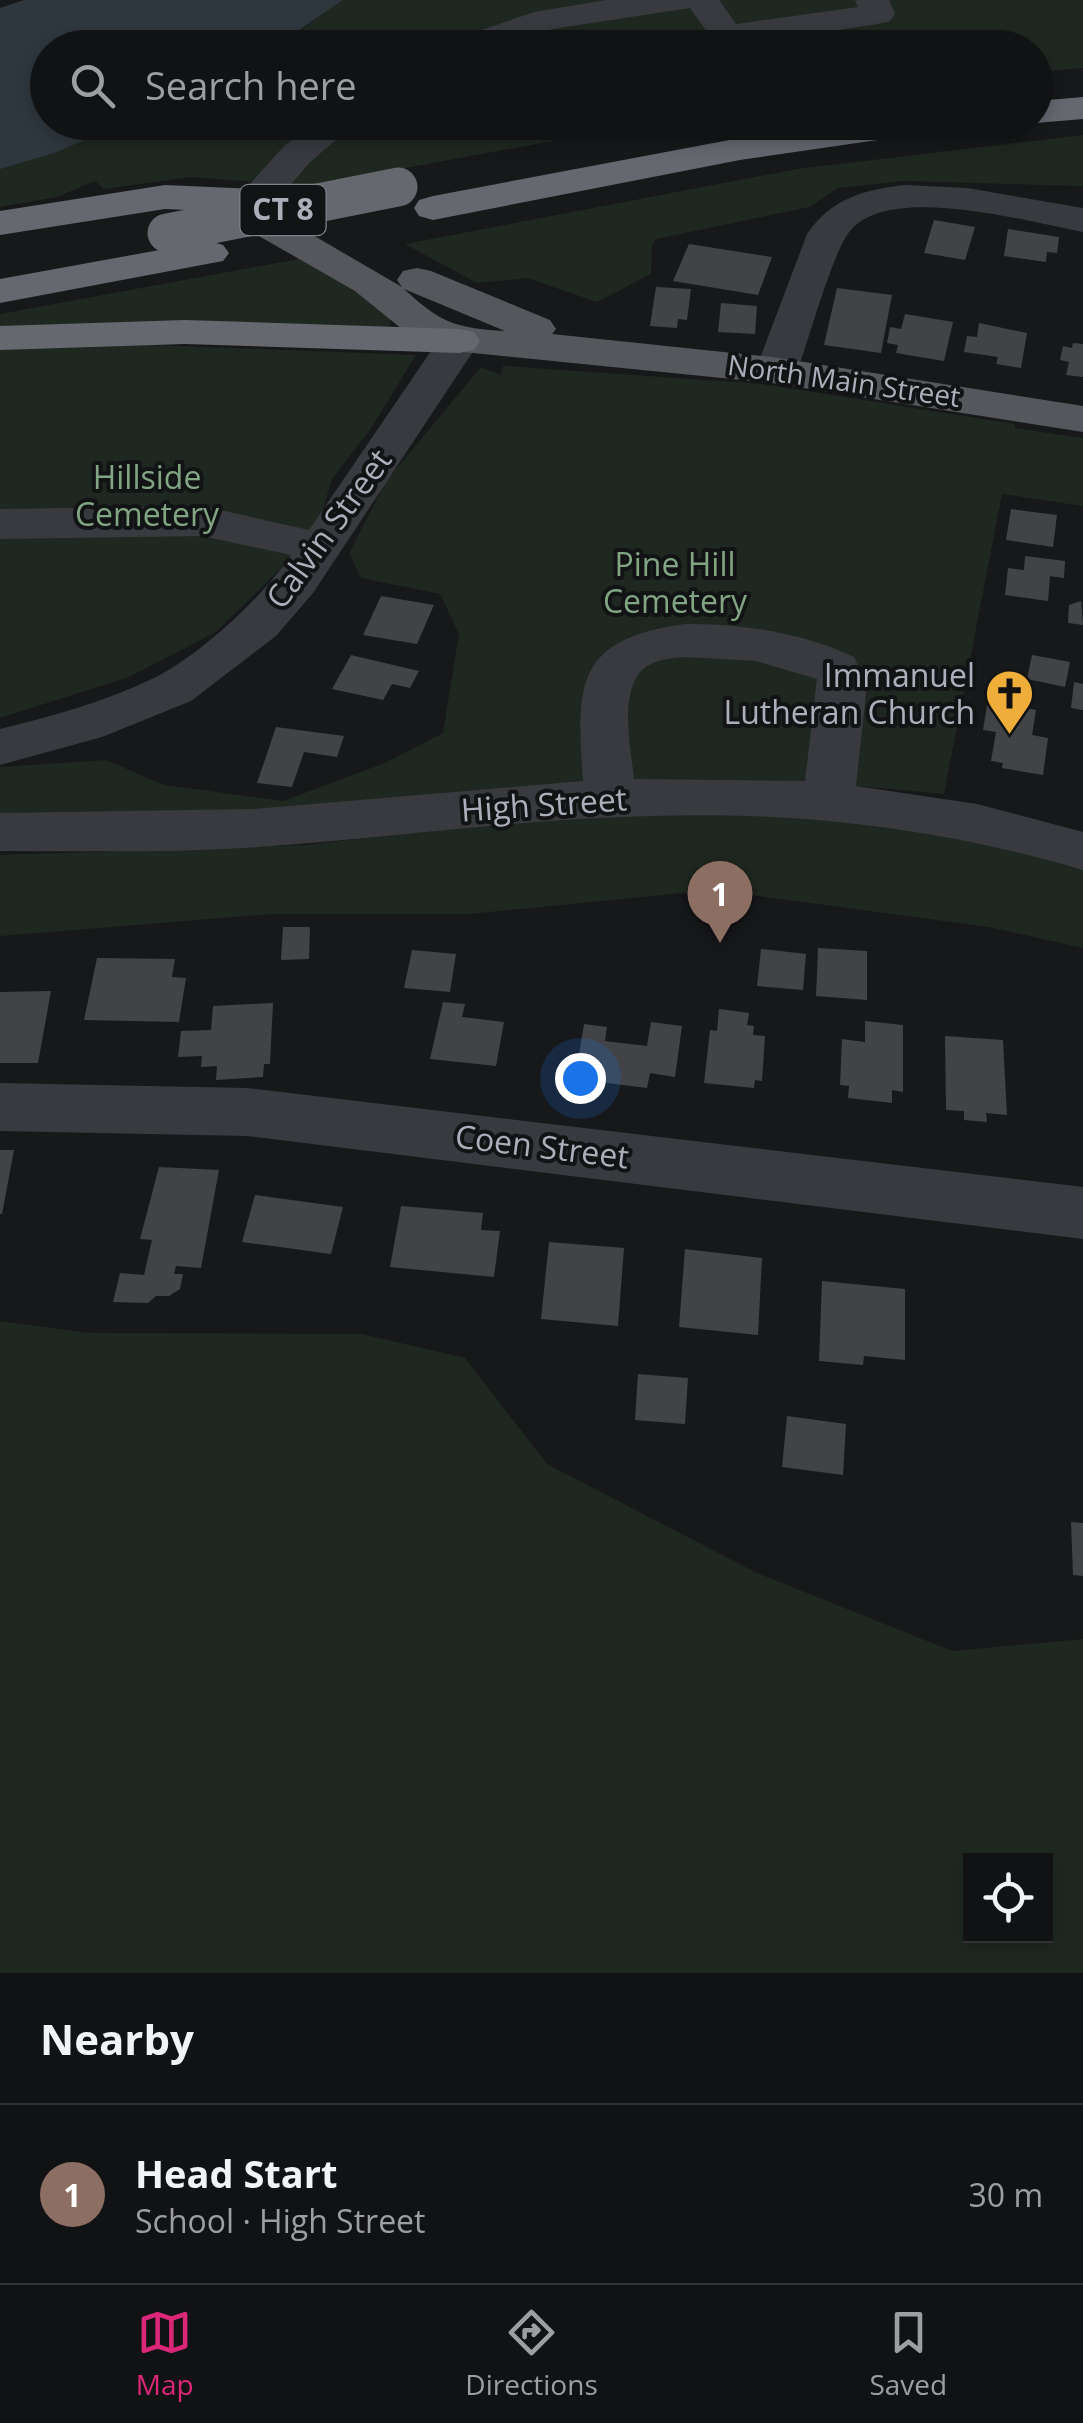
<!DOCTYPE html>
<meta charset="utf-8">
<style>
body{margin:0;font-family:"Open Sans",sans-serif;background:#1a1b1d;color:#f1f3f6}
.controls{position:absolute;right:30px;bottom:30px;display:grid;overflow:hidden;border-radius:0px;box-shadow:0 5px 15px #0003}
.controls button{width:90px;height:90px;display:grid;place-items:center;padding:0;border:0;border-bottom:2px solid #303234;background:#111214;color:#f1f3f6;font:50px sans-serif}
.you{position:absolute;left:580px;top:1078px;width:35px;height:35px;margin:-25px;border:8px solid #fff;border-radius:50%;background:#1a73e8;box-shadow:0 0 0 15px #1a73e833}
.badge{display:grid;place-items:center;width:65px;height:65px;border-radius:50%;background:#db2777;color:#fff;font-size:32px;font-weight:700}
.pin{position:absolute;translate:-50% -82px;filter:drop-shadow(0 2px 5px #0008)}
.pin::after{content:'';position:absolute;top:52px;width:35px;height:30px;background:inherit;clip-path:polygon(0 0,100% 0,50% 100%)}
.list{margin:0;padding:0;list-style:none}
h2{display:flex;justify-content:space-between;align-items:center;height:130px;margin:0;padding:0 40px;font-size:42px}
h2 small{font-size:32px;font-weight:400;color:#9c9ea0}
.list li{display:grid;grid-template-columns:65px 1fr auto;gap:30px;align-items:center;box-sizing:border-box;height:180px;padding:0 40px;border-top:2px solid #303234}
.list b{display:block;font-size:38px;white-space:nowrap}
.list p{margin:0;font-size:32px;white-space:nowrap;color:#9c9ea0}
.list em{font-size:32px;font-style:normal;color:#9c9ea0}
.icon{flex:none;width:55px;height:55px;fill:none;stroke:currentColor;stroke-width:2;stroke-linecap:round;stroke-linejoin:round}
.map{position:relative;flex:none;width:1083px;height:1973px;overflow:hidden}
.search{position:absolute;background:#111214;box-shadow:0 5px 15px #0003;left:30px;right:30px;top:30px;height:110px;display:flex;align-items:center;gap:25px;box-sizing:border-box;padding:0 35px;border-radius:55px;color:#9c9ea0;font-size:38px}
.sheet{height:310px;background:#111214}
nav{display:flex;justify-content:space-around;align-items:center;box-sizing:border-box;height:140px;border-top:2px solid #303234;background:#111214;font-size:28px;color:#9c9ea0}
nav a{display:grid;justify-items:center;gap:5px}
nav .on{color:#db2777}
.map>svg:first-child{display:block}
.green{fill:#1f2820;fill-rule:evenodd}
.water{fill:#2e373e}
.building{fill:#424347}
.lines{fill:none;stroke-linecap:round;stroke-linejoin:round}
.minor{fill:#393a3f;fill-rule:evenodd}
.major{fill:#55575d;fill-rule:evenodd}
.highway{fill:#65686f;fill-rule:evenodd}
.highway-bridge{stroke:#65686f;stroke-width:39}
.labels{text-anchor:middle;stroke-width:8;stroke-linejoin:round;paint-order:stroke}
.far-street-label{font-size:28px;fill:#aaafb9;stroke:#121315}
.shield{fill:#121315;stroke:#7c8088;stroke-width:2.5}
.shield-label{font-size:30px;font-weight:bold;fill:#aaafb9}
.park-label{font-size:32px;fill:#81a483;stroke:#121315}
.street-label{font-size:32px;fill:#aaafb9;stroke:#121315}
.poi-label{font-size:32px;fill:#aaafb9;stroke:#121315;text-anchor:end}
</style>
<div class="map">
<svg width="1083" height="1973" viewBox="0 0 1083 1973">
<rect width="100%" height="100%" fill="#17181a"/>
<path class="green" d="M343 0H1083V68L1036 72V48H274Z
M121 123H650L308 186 191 177 104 189 95 181 57 197 0 207V163Z
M1083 135V186L904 181 838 188 809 207 656 239 652 245 651 274 597 302 527 278 477 283 405 244 797 169Z
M304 258 359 285 391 315 390 327 0 329V314Z
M127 344 416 355 372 427 332 479 320 519 276 573 216 632 129 677 0 718V348Z
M503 366 763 384 1015 424V428L1083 438V506L1002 494 944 794 816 782 151 819 0 818V767L106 760 164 785 283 801 385 763 443 733 459 634 440 594 361 578 349 553 387 480 481 367 501 375Z
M637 808 959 828 1083 863V948L989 927 713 890 469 914H273L0 936V855L305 845Z
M0 1321 89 1333 362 1334 465 1358 547 1464 757 1573 952 1651 1083 1639V1973H0ZM970 1860H1046V1936H970Z"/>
<path class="water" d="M24 0H343L274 47 48 48V122L125 123 54 153 0 169V8Z"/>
<path class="building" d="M934 220 975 227 965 260 924 253Z
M1008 229 1059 237 1057 253 1047 252 1046 262 1004 256Z
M689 244 772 257 758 295 673 281Z
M656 287 691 289 687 320 678 319 677 328 650 326Z
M837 288 892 295 881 353 824 345Z
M721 303 757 306 755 334 718 332Z
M905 314 953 322 944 361 896 353 898 345 887 343 890 327 901 329Z
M979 323 1027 333 1021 368 996 364 998 357 964 352 967 336 977 337Z
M1073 343 1083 344V377L1066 375 1069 362 1060 360 1063 346 1072 348Z
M1011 509 1057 515 1053 547 1006 540Z
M1025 556 1065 561 1064 578 1050 576 1048 601 1005 595 1008 568 1024 570Z
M381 596 434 605 417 644 363 635Z
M1081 601 1083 625 1068 623 1069 605Z
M351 655 419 671 410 688 392 684 383 700 332 689Z
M1032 655 1070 662 1065 687 1027 679Z
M1074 682 1083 684V710L1071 708Z
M989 693 1016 698 1015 706 1036 710 1032 735 1048 738 1043 775 1002 768 1003 763 991 761 996 732 983 730Z
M276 727 344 736 337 757 304 752 292 787 257 783Z
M283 927H310L309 959 281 960Z
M818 948 867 951V1000L816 996Z
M761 949 806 954 803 990 757 986Z
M412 950 456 954 450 992 404 988Z
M97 958 175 959 172 977 186 978 179 1022 84 1020Z
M51 991 38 1063H0V992Z
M443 1002 465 1004 462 1017 504 1022 496 1066 430 1059Z
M273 1003 270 1064H264L263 1077 216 1080 217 1066 201 1067 202 1056 178 1057 181 1031 211 1030 213 1006Z
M719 1009 749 1013 747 1025 754 1026 753 1035 765 1036 762 1081 755 1080 754 1088 704 1083 710 1030 717 1031Z
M865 1021 903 1025V1092L892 1090V1103L848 1098 849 1086 840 1085 842 1039 865 1042Z
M651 1022 682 1026 675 1077 650 1073 647 1088 575 1079 584 1024 607 1027 605 1041 647 1046Z
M945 1036 1003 1040 1007 1115 986 1113 987 1122 964 1120V1111L946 1110Z
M0 1150H14L2 1214H0Z
M159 1167 219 1170 201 1268 176 1266 174 1274H183L180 1289 169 1296H156L148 1303 113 1302 120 1273 144 1275 152 1240 140 1239Z
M255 1195 343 1207 331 1254 242 1242Z
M401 1206 483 1213 481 1230 500 1231 494 1277 390 1267Z
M549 1242 624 1248 618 1326 541 1319Z
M685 1249 762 1258 758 1335 679 1327Z
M822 1281 905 1289V1360L864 1356 863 1365 819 1361Z
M638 1374 688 1378 685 1424 635 1420Z
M787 1416 846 1424 843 1475 782 1467Z
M1071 1522 1083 1523V1576L1073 1575Z"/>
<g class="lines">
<path class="minor" d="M606 0H719L736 24 858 7 855 0H889L895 14 890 21 878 24 727 47 715 43 690 8 552 29 497 48H445L450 41 534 12Z
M315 122H357L310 162 270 209 256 213 242 209 237 201 242 193 284 146Z
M905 185 967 188 1083 208V232C1029 222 889 182 850 231 833 251 809 339 798 369L792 378 777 382 762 378 756 369 807 234C832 198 863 190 905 185Z
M459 329 474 332 480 341 313 593 276 636 191 701 102 737 0 765V729C52 716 105 702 154 678 199 656 263 597 291 555L202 536 0 539V509L202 506 309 530 444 332Z
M685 624C744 624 801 632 854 657L867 685 856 786 977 804 1083 832V870C941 828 797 811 650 816 520 819 388 838 258 847 172 853 86 851 0 851V813L254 809 583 781C576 683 576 639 685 624ZM685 657 756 661 817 679 805 781 634 779C631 749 617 686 647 666 658 659 673 658 685 657Z
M0 1083 247 1088 1083 1187V1239L247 1136 0 1131Z"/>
<path class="major" d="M256 189 270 193 280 216 402 287 397 280 403 271 417 268 431 271 550 320 556 329 552 334 772 357 1083 406V432L772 383 444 350 413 338 355 291 252 232 239 213 237 201 242 193ZM404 289 505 331C455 328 441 323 404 289Z"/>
<path class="highway" d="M1083 97V119L1036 123 1034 122 1036 101Z
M846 122H944L939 130 926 133 740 160 433 220 419 216 414 208 419 200 433 196 740 138Z
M165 185 256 189 270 193 275 201 270 209 256 213 165 209 0 235V211Z
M209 241 223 245 229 253 223 261 0 303V279Z
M185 320 459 329 474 332 480 341 474 350 459 353 185 344 0 350V326Z"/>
<path class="highway-bridge" d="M167 233 398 187"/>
</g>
<defs>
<symbol id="church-pin" viewBox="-11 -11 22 30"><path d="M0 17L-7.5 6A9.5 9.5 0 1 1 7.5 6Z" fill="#efae3a" stroke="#121315"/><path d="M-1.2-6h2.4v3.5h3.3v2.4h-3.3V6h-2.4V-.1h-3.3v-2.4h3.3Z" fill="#111"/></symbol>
</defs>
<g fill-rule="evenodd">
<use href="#church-pin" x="982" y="666" width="55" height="75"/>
</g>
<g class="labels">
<g class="far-street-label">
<text transform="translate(844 381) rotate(8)" y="10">North Main Street</text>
</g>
<rect class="shield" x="240.5" y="185" width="85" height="50" rx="8"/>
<g class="shield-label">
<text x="283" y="220">CT 8</text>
</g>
<g class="park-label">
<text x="147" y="489">Hillside<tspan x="147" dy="37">Cemetery</tspan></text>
<text x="675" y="576">Pine Hill<tspan x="675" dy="37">Cemetery</tspan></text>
</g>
<g class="street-label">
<text transform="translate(329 529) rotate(-54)" y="11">Calvin Street</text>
<text transform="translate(544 805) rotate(-4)" y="11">High Street</text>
<text transform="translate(542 1147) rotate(7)" y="11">Coen Street</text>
</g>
<g class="poi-label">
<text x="975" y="687">Immanuel<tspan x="975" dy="37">Lutheran Church</tspan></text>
</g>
</g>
</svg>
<div class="controls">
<button><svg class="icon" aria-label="locate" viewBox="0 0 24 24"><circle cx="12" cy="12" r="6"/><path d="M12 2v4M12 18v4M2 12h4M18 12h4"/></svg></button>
</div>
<div class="you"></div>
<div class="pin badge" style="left:720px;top:943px;background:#8d6e63">1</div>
<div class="search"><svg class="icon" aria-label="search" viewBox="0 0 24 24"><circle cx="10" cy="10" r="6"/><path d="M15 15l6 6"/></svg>Search here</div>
</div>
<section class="sheet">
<h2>Nearby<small></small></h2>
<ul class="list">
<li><span class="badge" style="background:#8d6e63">1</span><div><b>Head Start</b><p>School · High Street</p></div><em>30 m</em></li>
</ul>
</section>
<nav>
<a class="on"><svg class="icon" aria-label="map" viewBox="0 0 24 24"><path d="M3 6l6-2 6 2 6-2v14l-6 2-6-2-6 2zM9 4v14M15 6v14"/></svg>Map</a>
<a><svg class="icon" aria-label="directions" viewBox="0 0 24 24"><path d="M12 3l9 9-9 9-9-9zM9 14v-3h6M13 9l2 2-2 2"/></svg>Directions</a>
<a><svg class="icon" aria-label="saved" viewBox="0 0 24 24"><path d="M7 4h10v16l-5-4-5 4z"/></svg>Saved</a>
</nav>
